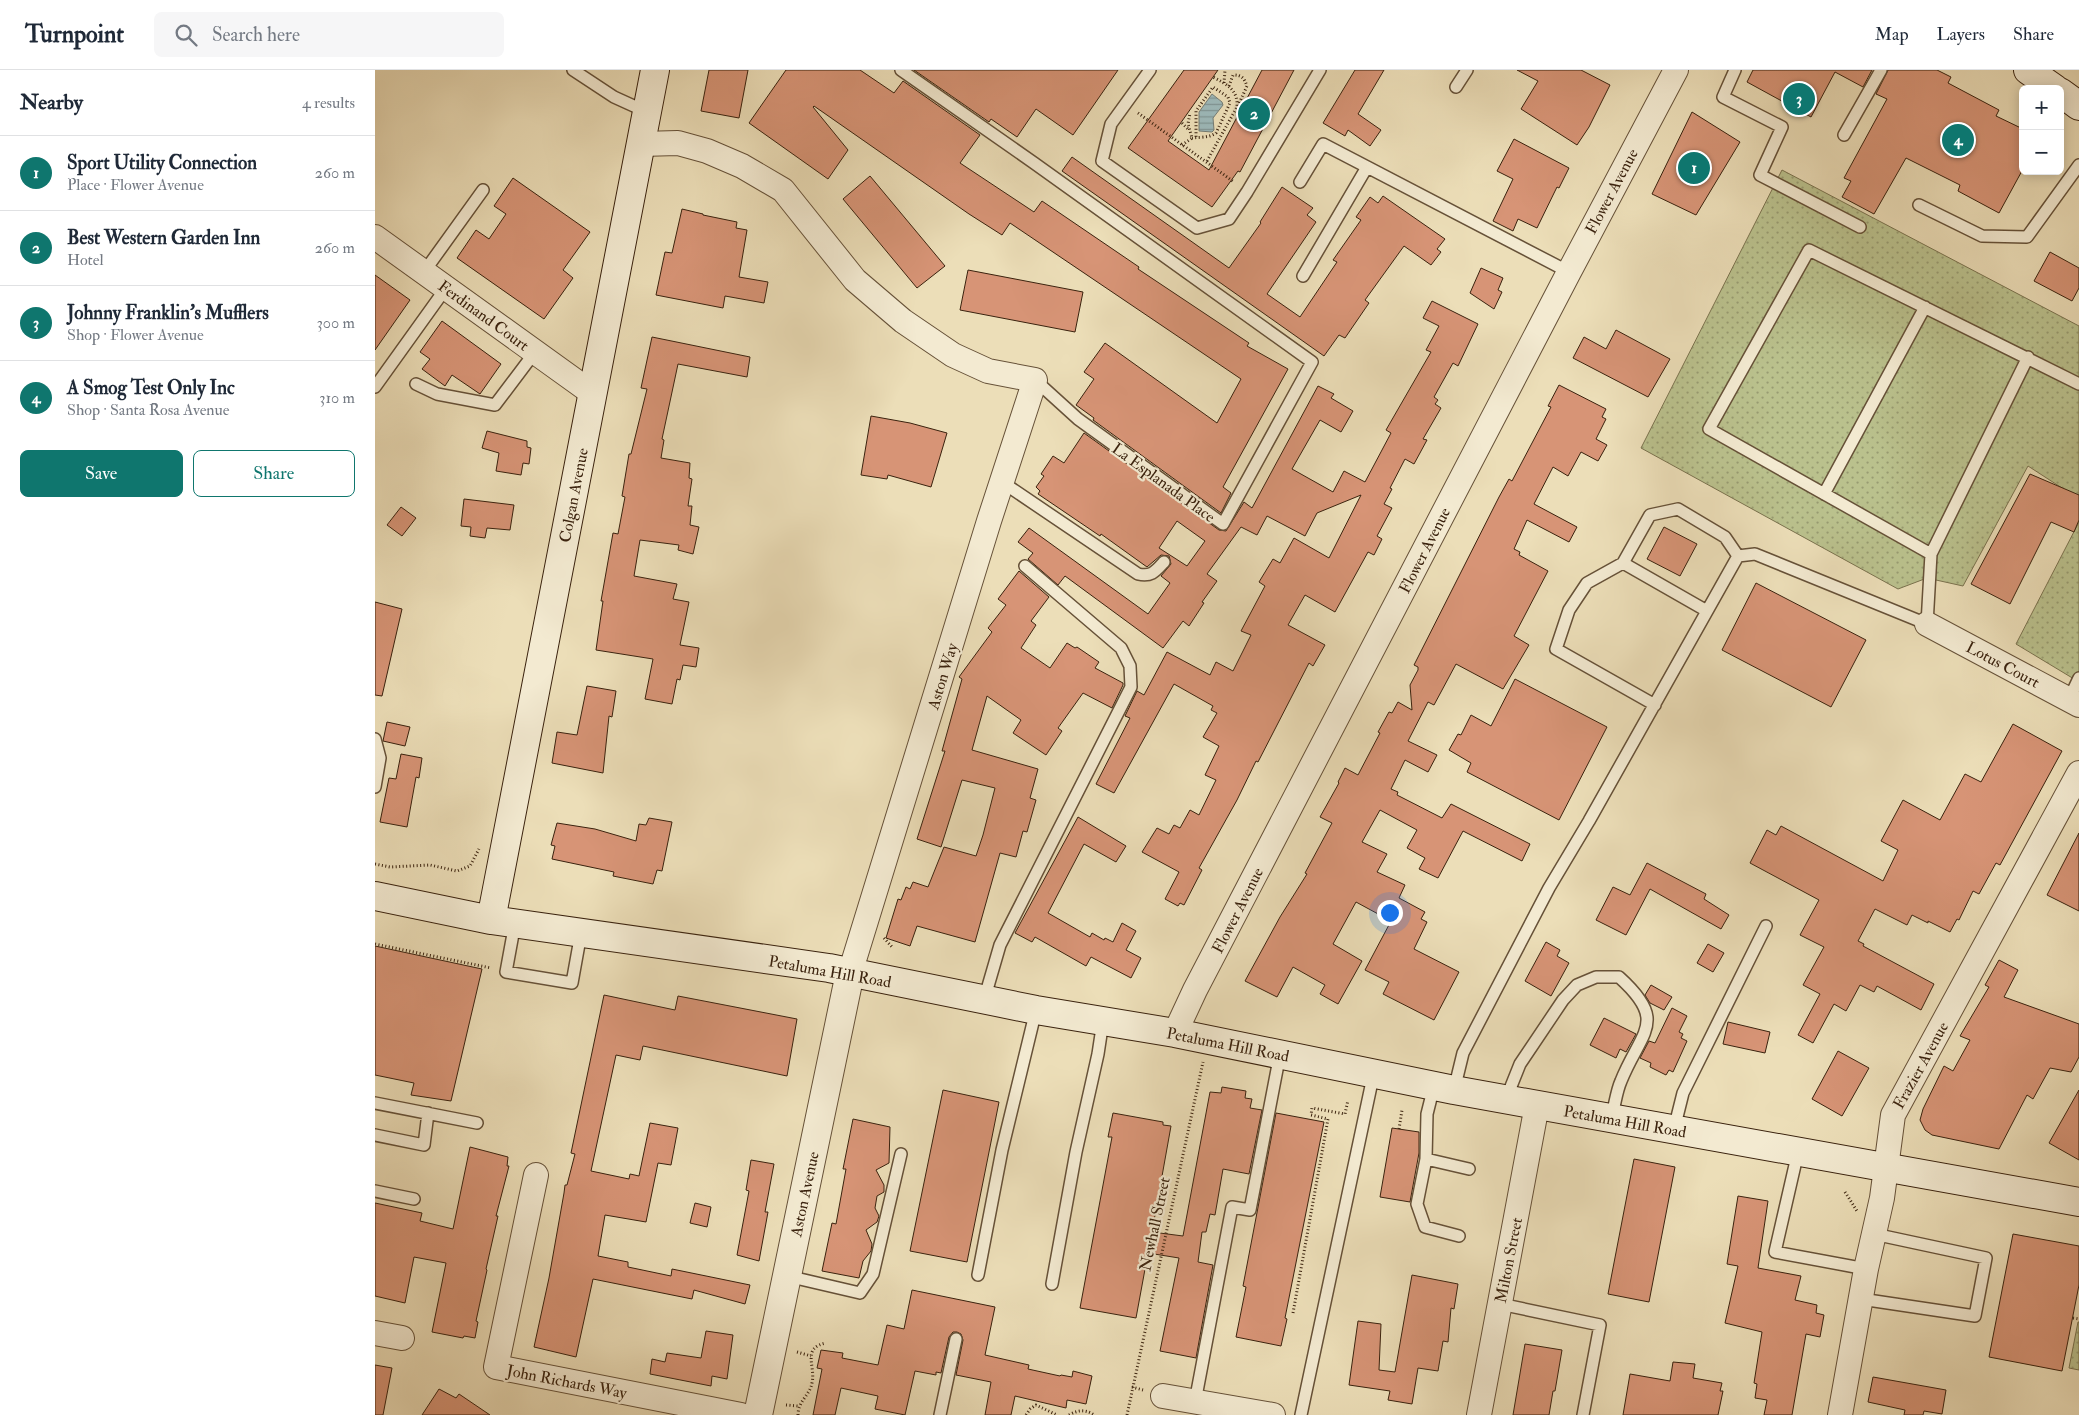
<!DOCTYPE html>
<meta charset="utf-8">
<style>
body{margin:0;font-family:"IM FELL Double Pica",serif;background:#f6f6f7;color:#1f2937}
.controls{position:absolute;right:15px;top:15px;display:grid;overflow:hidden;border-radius:8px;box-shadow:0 2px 12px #0003}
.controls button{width:45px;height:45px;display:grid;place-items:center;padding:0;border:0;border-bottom:1px solid #e0e1e3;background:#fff;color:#1f2937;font:25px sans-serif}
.you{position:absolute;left:1014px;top:842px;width:18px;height:18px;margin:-12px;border:4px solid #fff;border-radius:50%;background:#1a73e8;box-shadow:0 0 0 8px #1a73e833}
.badge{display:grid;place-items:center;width:32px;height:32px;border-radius:50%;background:#0f766e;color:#fff;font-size:16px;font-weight:700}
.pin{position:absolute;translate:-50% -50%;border:2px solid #fff;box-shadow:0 1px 5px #0006}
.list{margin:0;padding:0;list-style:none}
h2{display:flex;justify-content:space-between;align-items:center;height:65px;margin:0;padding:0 20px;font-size:21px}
h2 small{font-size:16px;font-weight:400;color:#747a83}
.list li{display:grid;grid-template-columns:32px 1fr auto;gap:15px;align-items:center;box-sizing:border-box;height:75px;padding:0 20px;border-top:1px solid #e0e1e3}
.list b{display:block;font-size:19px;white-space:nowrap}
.list p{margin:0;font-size:16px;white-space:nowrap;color:#747a83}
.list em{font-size:16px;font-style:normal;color:#747a83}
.actions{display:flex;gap:10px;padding:15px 20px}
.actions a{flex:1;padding:11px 0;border:1px solid #0f766e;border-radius:8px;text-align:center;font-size:18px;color:#0f766e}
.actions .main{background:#0f766e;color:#fff}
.icon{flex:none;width:28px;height:28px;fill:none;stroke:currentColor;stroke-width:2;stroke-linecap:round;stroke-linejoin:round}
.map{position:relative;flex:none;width:1704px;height:1345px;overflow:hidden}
header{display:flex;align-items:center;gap:30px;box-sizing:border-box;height:70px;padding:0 25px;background:#fff;border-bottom:1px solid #e0e1e3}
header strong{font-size:24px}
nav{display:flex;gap:28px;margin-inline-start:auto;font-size:18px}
.search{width:350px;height:45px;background:#f6f6f7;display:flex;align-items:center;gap:12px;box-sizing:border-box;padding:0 18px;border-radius:8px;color:#747a83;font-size:19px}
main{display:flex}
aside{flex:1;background:#fff}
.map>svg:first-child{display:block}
.grass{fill:url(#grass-dots);stroke:#7a724e}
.water{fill:url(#water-rules);stroke:#757d75}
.building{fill:#d79476;stroke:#3a220e;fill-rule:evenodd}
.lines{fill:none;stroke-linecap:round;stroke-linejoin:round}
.service-casing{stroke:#665138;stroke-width:14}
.minor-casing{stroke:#665138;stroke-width:26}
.tertiary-casing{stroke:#665138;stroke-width:30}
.secondary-casing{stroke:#3a220e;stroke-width:30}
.path{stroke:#3a220e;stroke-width:3;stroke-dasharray:1 2.5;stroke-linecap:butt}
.service{stroke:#f3ead1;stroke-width:11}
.minor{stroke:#f3ead1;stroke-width:24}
.tertiary{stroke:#f3ead1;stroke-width:28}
.secondary{stroke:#f3ead1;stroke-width:28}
.labels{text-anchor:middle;stroke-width:4.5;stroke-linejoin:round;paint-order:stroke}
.street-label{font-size:16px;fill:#3a220e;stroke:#f3ead1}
</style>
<header>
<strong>Turnpoint</strong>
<div class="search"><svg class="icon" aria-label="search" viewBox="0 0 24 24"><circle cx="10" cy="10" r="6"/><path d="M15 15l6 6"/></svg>Search here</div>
<nav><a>Map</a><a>Layers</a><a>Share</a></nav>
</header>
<main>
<aside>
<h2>Nearby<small>4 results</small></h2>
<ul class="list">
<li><span class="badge">1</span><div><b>Sport Utility Connection</b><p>Place · Flower Avenue</p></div><em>260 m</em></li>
<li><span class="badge">2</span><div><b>Best Western Garden Inn</b><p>Hotel</p></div><em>260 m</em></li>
<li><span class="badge">3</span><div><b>Johnny Franklin's Mufflers</b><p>Shop · Flower Avenue</p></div><em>300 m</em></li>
<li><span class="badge">4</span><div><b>A Smog Test Only Inc</b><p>Shop · Santa Rosa Avenue</p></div><em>310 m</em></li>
</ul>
<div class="actions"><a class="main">Save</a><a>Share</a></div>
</aside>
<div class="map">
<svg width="1704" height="1345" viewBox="0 0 1704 1345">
<defs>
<pattern id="grass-dots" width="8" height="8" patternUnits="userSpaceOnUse" patternTransform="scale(1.25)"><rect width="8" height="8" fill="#bac18d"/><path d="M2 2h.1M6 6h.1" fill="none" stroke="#989c72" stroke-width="1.8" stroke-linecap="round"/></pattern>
<pattern id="water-rules" width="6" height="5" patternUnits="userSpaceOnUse" patternTransform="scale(1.25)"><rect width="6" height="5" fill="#9db9ba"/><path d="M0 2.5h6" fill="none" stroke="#819696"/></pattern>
</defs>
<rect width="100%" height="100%" fill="#ecdeb8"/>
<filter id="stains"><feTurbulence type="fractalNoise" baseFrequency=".004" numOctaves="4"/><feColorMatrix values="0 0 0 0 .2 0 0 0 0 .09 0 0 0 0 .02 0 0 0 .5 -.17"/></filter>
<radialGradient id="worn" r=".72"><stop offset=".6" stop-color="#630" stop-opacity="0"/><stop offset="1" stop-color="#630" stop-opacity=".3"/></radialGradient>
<path class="grass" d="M1407 100 1704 256V429L1653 396 1588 516 1552 508 1523 519 1266 378Z
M1704 452V612L1641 574Z
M1703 1252H1704V1300L1694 1298Z"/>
<path class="water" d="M837 24 847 32 848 35 838 48 839 60 837 62 824 61V42Z"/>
<path class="building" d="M334 0H373L364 48 326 41Z
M411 0H485L519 23 528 11 605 65 585 93 659 142 667 131 764 197 763 199 874 273 872 276 913 299 848 417 856 423 846 443 718 350 719 348 701 335 719 309 709 302 730 273 842 353 866 309 635 153 627 165 594 144 439 36 438 37 473 80 453 109 374 53Z
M539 0H743L698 65 661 39 642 67 616 49 614 52Z
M809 0H843L793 71 834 100 887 0H919L865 102 863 101 837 137 753 78Z
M980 0H1009L983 44 1006 60 995 76 973 60 970 66 948 53Z
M1142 0H1206L1235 15 1214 57 1202 75 1146 39 1163 11Z
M1378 0H1497L1488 17 1460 2 1436 47 1372 12Z
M1513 0H1562L1576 7 1573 13 1624 40 1621 46 1648 59V99L1624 143 1583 121 1585 115 1531 88 1499 144 1467 127 1476 111 1469 108 1512 29 1501 24Z
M1317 42 1365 72 1321 145 1277 124Z
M1139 69 1194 98 1184 118 1182 117 1162 158 1143 149 1138 161 1118 151 1138 109 1122 101Z
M697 87 854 198 886 153 885 152 907 117 938 138 932 145 941 152 892 224 925 247 962 192 958 190 986 150 981 147 995 127 1003 133 1008 126 1070 169 1062 179 1066 182 1056 195 1029 176 990 230 994 233 970 268 964 265 949 286 687 101Z
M495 106 570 196 542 218 468 129Z
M138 108 215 162 188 200 198 208 169 249 82 188 101 160 114 169 131 144 119 136Z
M307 139 328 144V145L362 152 361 158 372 160 364 207 393 212 389 233 350 226 348 238 281 225 290 182 297 183Z
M1675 182 1704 198V218L1697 231 1659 211Z
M1106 198 1128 208 1123 220 1127 222 1119 239 1095 223Z
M593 200 708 222 700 262 585 240Z
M0 205 35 230 0 280Z
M1057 231 1103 254 1083 296 1078 293 1059 327 1063 330 1060 334 1066 338 1048 369 1052 370 1039 394 1030 389 1015 418 1017 419 1009 434 1017 438 1002 466 1007 469 999 485 993 482 960 542 930 525 913 555 950 575 938 596 934 593 883 692 881 691 862 730 824 798 827 800 809 835 805 833 803 836 790 829 804 802 767 782 782 758 794 764 799 755 805 758 815 740 824 745 841 710 830 705 844 676 828 667 842 643 836 640 838 636 799 614 739 723 721 714 755 648 750 646 762 621 769 625 792 582 835 605 841 592 858 601 876 565 866 561 890 516 884 512 898 489 905 493 919 468 954 488 986 425 942 443 930 466 892 446 882 465 866 457 832 504 842 511 827 532 829 533 814 556 808 551 788 578 690 506 683 515 653 489 658 483 643 472 654 458 773 544 795 513 786 506 796 494 794 486 786 485 772 497 726 464 725 466 663 424 665 421 661 417 669 406 666 404 678 386 689 393 709 363 844 460 851 461 869 432 877 438 943 316 959 324 956 328 978 341 966 362 945 350 917 399 958 422 969 401 990 412 1016 363 1011 360 1056 282 1051 280 1064 256 1048 248ZM802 451 830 471 812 496 784 478Z
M67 251 126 294 105 324 77 305 70 316 47 299 55 289 45 282Z
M1241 260 1295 289 1273 327 1198 288 1209 267 1231 279Z
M277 267 375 287 372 307 303 294 287 369 289 370 286 388 315 393 314 408 317 409 313 436H317L315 455 324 457 318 484 303 480 304 475 265 470 259 506 302 514 298 529 314 532 305 575 324 578 321 597 308 595 305 610 302 609 297 634 270 629 278 589 221 580 228 531H226L238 463 243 464 250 427 247 426 254 384H256L272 319 266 318Z
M1184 315 1231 339 1227 347 1231 349 1221 369 1232 375 1223 391 1206 382 1193 406 1178 397 1159 434 1202 457 1194 472 1152 450 1139 479 1145 482 1144 485 1173 501 1139 566 1154 575 1128 619 1081 594 1059 635 1053 632 1033 671 1062 685 1053 702 1030 690 1016 719 1023 722 1022 725 1067 748 1076 734 1155 774 1147 791 1088 761 1063 808 1044 799 1050 788 1032 778 1042 760 1005 740 987 772 1012 784 1002 802 1030 815 1024 828 1050 842 1046 849 1052 852 1039 879 1084 902 1059 950 1008 924 1014 912 990 900 1016 851 981 832 958 874 987 891 963 934 945 924 950 915 918 897 902 927 870 911 905 847 932 804 930 803 957 753 945 747 964 713 963 712 970 698 983 705 1005 663 1003 662 1014 642 1017 643 1023 632 1037 640 1035 615 1043 600V597L1039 595 1124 427 1134 409 1137 411 1176 337 1173 336Z
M496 346 535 353 572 363 556 417 513 405 512 409 486 405Z
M112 361 152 371V377L156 378 154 394 148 393 146 405 121 401 124 383 107 378Z
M1655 404 1704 425V450L1699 462 1676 452 1635 534 1596 514Z
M89 429 139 435 135 460 112 458 110 468 95 466 96 457 86 456Z
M26 437 41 448 27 466 12 455Z
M1289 457 1322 474 1305 506 1272 489Z
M644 501 674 527 656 551 661 555 646 578 675 598 692 573 700 578 702 577 724 592 720 598 748 613V615L737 638 708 623 683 658 687 661 671 685 638 663 646 650 612 626 597 680 663 699 655 728 661 730 652 762 648 761 641 787 625 783 600 872 542 856 535 876 511 868 523 829 526 830 531 817 535 819 538 812 553 817 569 777 601 786 608 765 620 718 587 710 566 777 542 769 570 681H567L587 609 584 607 617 562 613 558 631 535 623 529Z
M1381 513 1491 570 1456 637 1347 580Z
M0 532 27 539 7 626 0 625Z
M1140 609 1232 657 1184 750 1092 702 1096 693 1074 680 1083 664 1086 665 1096 645 1116 656Z
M212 616 241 621 237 647 234 646 228 703 177 693 182 662 202 665Z
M12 652 35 657 30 676 8 671Z
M1638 654 1687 681 1625 795 1621 793 1604 824 1598 821 1584 850 1582 849 1575 862 1553 851V853L1537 845 1532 855 1500 839 1483 871 1489 874 1488 876 1559 914 1546 940 1502 916 1499 922 1485 915 1471 941 1459 934 1438 973 1423 965 1445 924 1428 915 1449 877 1425 865 1444 830 1375 793 1392 760 1401 765 1406 756 1508 811 1523 780 1506 771 1528 730 1565 750 1590 704 1606 712Z
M26 684 47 688 44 708 41 707 32 757 5 752 14 708 21 709Z
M703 747 751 776 741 792 709 774 673 843 715 867 717 863 729 870 730 868 738 872 747 853 761 861 751 880 766 888 756 908 716 887 711 896 660 867 657 872 640 863Z
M274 748 297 752 287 801 282 800 278 814 238 806 239 802 177 789 180 776 176 775 182 753 220 759 261 771 264 754 271 755Z
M1704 763V841L1672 825Z
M1272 793 1331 824 1329 829 1354 845 1346 859 1275 819 1251 865 1221 850 1238 817 1255 825Z
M1171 872 1185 880 1182 886 1194 893 1176 926 1150 911Z
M1333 874 1349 883 1338 902 1322 893Z
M0 876 107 899 76 1031 36 1025 39 1013 0 1005Z
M1624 890 1643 900 1629 927 1704 954V987L1696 1002 1675 998 1658 1029 1652 1025 1624 1079 1557 1065 1550 1060 1545 1050 1548 1039 1569 996 1578 1001 1595 970 1585 966 1614 917 1610 915Z
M1276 915 1297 927 1289 940 1275 933 1270 925Z
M229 925 300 940 303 926 422 949 412 1006 268 976 265 990 241 985 216 1101 254 1109 255 1104 264 1106 275 1053 303 1058 296 1095 283 1093 271 1152 230 1145 223 1186 253 1192V1197L296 1206 297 1199 375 1215 370 1234 319 1220 317 1229 218 1209 201 1287 159 1277 174 1208 189 1123 190 1115H192L200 1084 196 1083Z
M1297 938 1312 946 1304 962 1308 964 1306 968 1312 971 1298 1002 1294 1000 1291 1005 1275 997 1276 993 1265 988 1274 971 1280 973Z
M1229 948 1261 964 1251 982 1245 979 1241 988 1215 975Z
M1353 952 1395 962 1390 983 1348 974Z
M1463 981 1494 998 1467 1046 1437 1029Z
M847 1017 871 1021 870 1028 877 1029 875 1038 887 1040 874 1104 848 1099 840 1145 835 1144 831 1162H827L823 1192 838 1195 821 1288 785 1281 804 1188 773 1183 761 1248 705 1238 737 1067H733L738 1043 788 1052V1055L796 1056 777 1162 808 1166 835 1022 846 1023Z
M568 1020 624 1032 592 1192 535 1181Z
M1704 1020V1090L1674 1073Z
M901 1043 949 1052 910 1248 912 1249 906 1276 861 1267 871 1217 868 1216Z
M478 1049 515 1057 514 1093 501 1100 509 1115V1122L502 1126 500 1138 504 1146 502 1152 491 1160 497 1174 496 1181 488 1191 484 1208 447 1201 457 1153 461 1154 471 1099H468Z
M1017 1058 1044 1062V1083L1035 1132 1005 1127Z
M95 1077 133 1087 132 1096H134L121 1146H123L111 1199 112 1200 101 1251 103 1252 100 1268 89 1266 88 1268 57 1262 71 1193 39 1187 30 1233 0 1226V1133L47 1143 45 1151 78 1159Z
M1259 1089 1300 1097 1274 1232 1233 1224Z
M376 1090 399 1094 390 1142H393L384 1191 362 1185 374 1121 371 1120Z
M1363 1126 1393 1131 1383 1198 1426 1206 1420 1230 1442 1235 1441 1243 1449 1245 1445 1267 1431 1264 1417 1345H1389L1392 1330 1380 1328 1382 1314 1379 1313 1387 1262 1350 1253 1363 1196 1352 1194Z
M320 1133 336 1137 332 1157 315 1153Z
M1638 1164 1704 1176V1215L1687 1301 1614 1287Z
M1037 1205 1083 1214 1079 1239 1076 1238 1073 1272 1068 1271 1063 1301 1043 1298 1037 1334 1013 1330 1015 1321 974 1315 983 1251 1006 1254 1004 1300 1020 1302Z
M537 1220 620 1237 610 1285 654 1295 653 1299 685 1306 686 1305 697 1307 698 1301 717 1306 711 1334 692 1330 691 1338 640 1326 636 1345H610L616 1312 581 1305 588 1270 586 1264 582 1262H578L574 1267 566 1303 561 1302V1305L540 1301 530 1345 500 1339 503 1326 466 1318 460 1345H438L447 1299 442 1298 446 1280 468 1283 467 1288 503 1295 512 1255 529 1259Z
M331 1261 358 1265 352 1309 337 1306 336 1316 275 1304 277 1289 290 1292 292 1283 326 1288Z
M1150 1274 1187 1280 1180 1321H1178L1174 1345H1138Z
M1298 1292 1320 1294 1318 1308 1347 1313 1345 1321H1348L1343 1345H1248L1255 1304 1295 1311Z
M0 1295 17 1298 8 1345H0Z
M1498 1307 1571 1320 1567 1344 1549 1341 1548 1345H1529L1530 1340 1493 1332Z
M64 1319 81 1328 84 1324 115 1345H47Z"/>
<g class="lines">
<defs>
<path id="service" d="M198 0 239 27 272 42
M526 0 659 93 937 292 848 454 703 349 660 310
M775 0 736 54 727 91 822 158 854 149 872 122 945 0
M1360 0 1348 27 1407 57 1385 105 1485 157
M1081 17 1092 0
M1469 65 1506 0
M925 112 948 74 1194 202
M1544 135 1607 166 1652 167 1704 95
M49 202 108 120
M928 206 992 97
M1653 287 1556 484 1334 359 1434 180 1704 314
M41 314 62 324 120 335 160 282
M0 317 71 218
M627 412 763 504C776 507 780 502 789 492
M1449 424 1550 237
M1248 493 1332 541
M1694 629 1704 608
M1280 635 1181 579 1194 540 1212 513 1248 493 1275 445 1303 439 1350 467 1363 486
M0 669 5 688 0 717
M140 853 131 902 197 913 206 863
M609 930 625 875 756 617 755 596 746 578 650 496
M1059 1016 1052 1044 1051 1089 1042 1134 1050 1157 1084 1166
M1079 1020 1088 983 1174 818 1214 751 1363 486 1380 484 1552 554 1556 484
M1131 1029 1145 994 1188 930 1202 915 1221 907H1244C1294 952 1266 961 1246 1011 1241 1022 1240 1036 1236 1048
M0 1033 102 1053
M1299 1059 1308 1023 1391 856
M0 1065 49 1075 53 1043
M1423 1082 1400 1182 1491 1199
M1051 1089 1094 1099
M0 1121 39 1129
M603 1205 627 1080 661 940
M412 1206 485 1223 498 1204 526 1084
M677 1214 701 1082 723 984 728 951
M1486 1229 1600 1246 1611 1188 1499 1164
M1125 1234 1225 1255 1208 1345
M820 1332 857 1137 875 1140 905 984
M565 1345 581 1269
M926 1345 999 1002"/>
<path id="minor" d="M266 74 303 73 332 81 367 96 408 120 480 210 528 251 578 285 613 301 660 310 614 451 475 903
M0 167 217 323
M1552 554 1704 635
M800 963 820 920 1194 202 1301 0
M161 1105 121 1297 366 1345
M0 1263 27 1268
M788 1326 898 1345
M1104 1345 1162 1035
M1465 1345 1491 1199 1507 1128 1518 1045 1704 703"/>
<path id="tertiary" d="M383 1345 475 903"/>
<path id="secondary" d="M1653 0 1680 19
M1685 22 1704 36
M0 826 116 850 454 898 661 940 800 963 1079 1020 1704 1132
M116 850 280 0"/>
</defs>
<use href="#service" class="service-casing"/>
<use href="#minor" class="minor-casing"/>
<use href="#tertiary" class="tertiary-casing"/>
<use href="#secondary" class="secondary-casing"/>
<path class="path" d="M849 13 850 0
M854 16 858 5C867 5 869 8 872 16L863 36
M763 43 859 112
M807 53 813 59
M817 68C824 67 834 68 841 63L855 33 853 27 838 17 821 41V67
M807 75 817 68 813 54 815 43
M832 91 862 37C863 20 853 15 838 7
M0 794 15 797 55 795 82 801 95 796 104 779
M509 868 517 877
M0 874 116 898
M1024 1059 1027 1040
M1470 1122 1482 1141
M918 1243 953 1049 936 1045 937 1038 970 1044 973 1030
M1698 1248 1704 1249
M422 1282 436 1286
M757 1317 768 1320
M411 1335 423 1336
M423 1345C423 1331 435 1325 437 1313 441 1296 426 1278 451 1273
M651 1345 655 1339 661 1335 682 1345
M694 1345C702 1340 711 1339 719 1345
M752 1345 828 992"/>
<use href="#service" class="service"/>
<use href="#minor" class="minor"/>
<use href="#tertiary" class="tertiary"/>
<use href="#secondary" class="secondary"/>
</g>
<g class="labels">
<g class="street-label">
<text transform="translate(1236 121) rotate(-62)" y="6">Flower Avenue</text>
<text transform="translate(109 245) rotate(36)" y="6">Ferdinand Court</text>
<text transform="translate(789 412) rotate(36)" y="6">La Esplanada Place</text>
<text transform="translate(198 425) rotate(-79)" y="6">Colgan Avenue</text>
<text transform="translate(1049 480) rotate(-63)" y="6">Flower Avenue</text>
<text transform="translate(1628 594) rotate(28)" y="6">Lotus Court</text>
<text transform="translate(567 606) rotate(-73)" y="6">Aston Way</text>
<text transform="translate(862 840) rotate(-63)" y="6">Flower Avenue</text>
<text transform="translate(455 901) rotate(10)" y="6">Petaluma Hill Road</text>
<text transform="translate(853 974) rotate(11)" y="6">Petaluma Hill Road</text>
<text transform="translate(1545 995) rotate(-61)" y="6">Frazier Avenue</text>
<text transform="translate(1250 1051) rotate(10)" y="6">Petaluma Hill Road</text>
<text transform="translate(429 1124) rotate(-78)" y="6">Aston Avenue</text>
<text transform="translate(779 1154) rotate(-78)" y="6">Newhall Street</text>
<text transform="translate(1133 1190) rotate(-79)" y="6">Milton Street</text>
<text transform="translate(192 1311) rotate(11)" y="6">John Richards Way</text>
</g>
</g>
<rect width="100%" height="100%" filter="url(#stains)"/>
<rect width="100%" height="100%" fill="url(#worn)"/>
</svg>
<div class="controls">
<button>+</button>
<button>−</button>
</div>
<div class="you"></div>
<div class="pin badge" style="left:1319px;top:98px">1</div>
<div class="pin badge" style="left:879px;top:44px">2</div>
<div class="pin badge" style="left:1424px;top:29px">3</div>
<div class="pin badge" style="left:1583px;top:70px">4</div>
</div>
</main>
